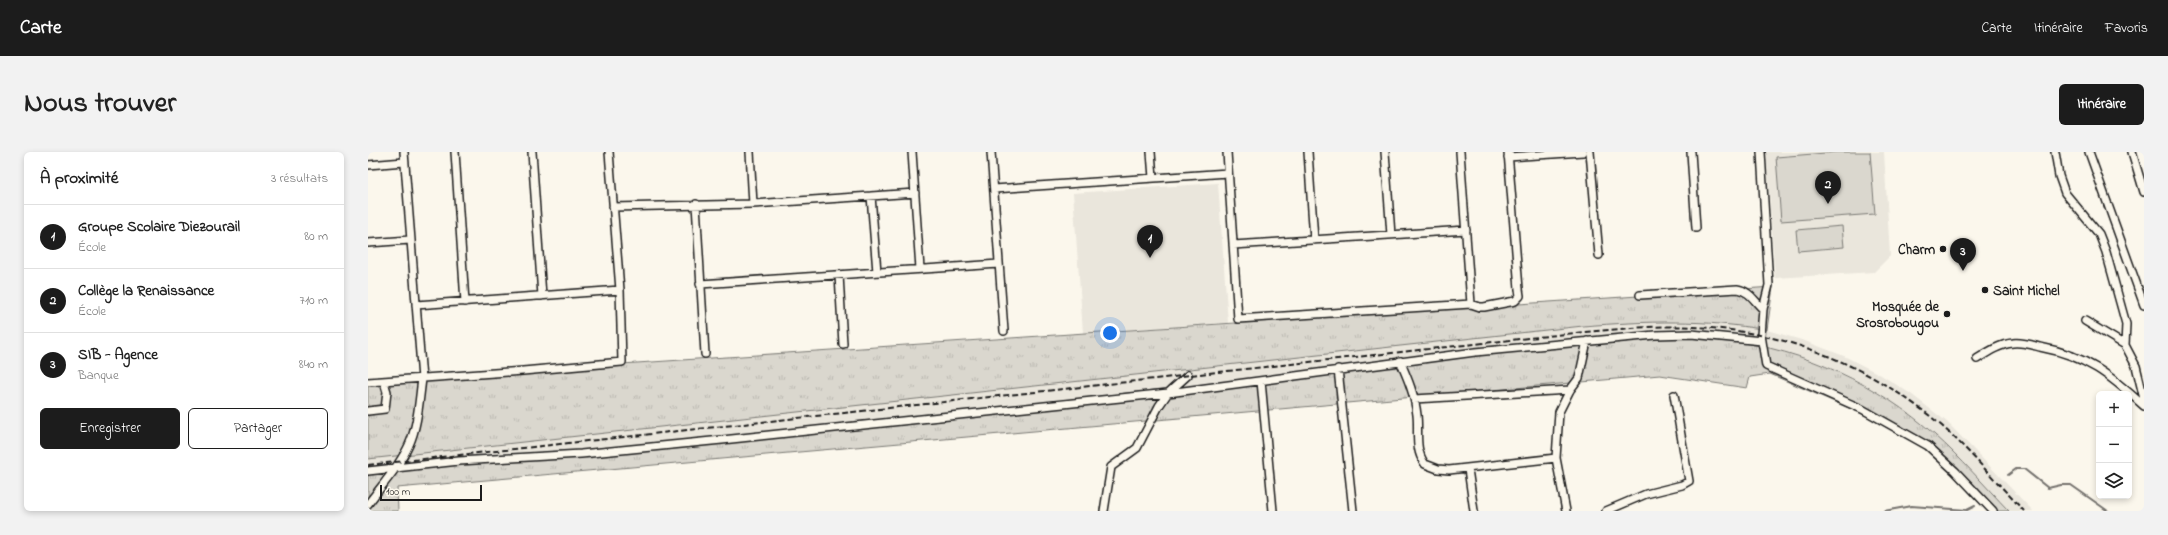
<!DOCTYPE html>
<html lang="fr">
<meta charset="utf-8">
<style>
body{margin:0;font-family:"Indie Flower",sans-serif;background:#f2f2f2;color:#222}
.controls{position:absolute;right:12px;bottom:12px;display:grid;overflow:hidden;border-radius:6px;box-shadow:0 2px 6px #0003}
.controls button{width:36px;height:36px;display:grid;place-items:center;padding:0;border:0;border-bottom:1px solid #e0e0e0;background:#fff;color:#222;font:20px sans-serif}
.scale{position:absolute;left:12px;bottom:10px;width:102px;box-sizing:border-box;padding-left:4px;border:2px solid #1c1c1c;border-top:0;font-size:11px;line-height:14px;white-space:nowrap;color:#1c1c1c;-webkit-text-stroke:3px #fbf7ec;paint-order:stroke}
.you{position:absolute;left:742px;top:181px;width:14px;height:14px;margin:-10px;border:3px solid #fff;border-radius:50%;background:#1a73e8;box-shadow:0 0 0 6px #1a73e833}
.badge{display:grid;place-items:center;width:26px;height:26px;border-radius:50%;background:#1c1c1c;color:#fff;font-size:13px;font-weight:700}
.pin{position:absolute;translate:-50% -33px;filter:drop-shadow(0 1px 2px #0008)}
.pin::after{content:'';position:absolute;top:21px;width:14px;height:12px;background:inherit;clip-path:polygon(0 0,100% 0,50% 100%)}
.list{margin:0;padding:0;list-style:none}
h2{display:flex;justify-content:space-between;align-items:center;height:52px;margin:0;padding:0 16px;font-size:17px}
h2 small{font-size:13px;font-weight:400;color:#767676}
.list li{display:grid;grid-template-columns:26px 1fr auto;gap:12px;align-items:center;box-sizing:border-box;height:64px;padding:0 16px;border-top:1px solid #e0e0e0}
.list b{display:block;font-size:15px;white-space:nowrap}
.list p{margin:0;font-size:13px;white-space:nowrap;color:#767676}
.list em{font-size:13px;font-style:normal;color:#767676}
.actions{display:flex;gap:8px;padding:12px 16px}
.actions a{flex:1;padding:9px 0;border:1px solid #1c1c1c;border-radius:6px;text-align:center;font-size:14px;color:#1c1c1c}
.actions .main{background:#1c1c1c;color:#fff}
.icon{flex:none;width:22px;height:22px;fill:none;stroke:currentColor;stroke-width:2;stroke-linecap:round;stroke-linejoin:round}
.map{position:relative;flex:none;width:1776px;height:359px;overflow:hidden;border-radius:6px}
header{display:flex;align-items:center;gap:24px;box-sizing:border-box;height:56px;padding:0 20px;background:#1c1c1c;color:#fff}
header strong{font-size:19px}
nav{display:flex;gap:22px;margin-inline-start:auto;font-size:14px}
.intro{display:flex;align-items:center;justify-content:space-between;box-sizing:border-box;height:96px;padding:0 24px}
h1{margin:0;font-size:28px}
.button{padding:10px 18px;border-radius:6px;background:#1c1c1c;color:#fff;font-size:14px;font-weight:700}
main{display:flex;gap:24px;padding:0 24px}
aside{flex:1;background:#fff;border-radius:6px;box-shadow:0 2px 6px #0003}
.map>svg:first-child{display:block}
.built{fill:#eae6dc}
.grass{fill:url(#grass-tufts);stroke:#7b7a75}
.pitch{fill:#dad7ce;stroke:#7b7a75}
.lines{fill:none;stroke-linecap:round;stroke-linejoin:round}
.stream{stroke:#74726e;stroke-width:2}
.minor-casing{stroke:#1c1c1c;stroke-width:10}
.minor{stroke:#fbf7ec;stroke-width:7}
.rail{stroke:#1c1c1c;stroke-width:2;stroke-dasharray:6 3;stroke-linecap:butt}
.poi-dot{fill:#1c1c1c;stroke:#fbf7ec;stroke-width:1.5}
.labels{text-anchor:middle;stroke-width:3.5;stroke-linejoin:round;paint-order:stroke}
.poi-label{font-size:14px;font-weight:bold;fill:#1c1c1c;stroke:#fbf7ec;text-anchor:end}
</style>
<header>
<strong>Carte</strong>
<nav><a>Carte</a><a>Itinéraire</a><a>Favoris</a></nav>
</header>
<div class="intro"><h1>Nous trouver</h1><a class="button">Itinéraire</a></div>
<main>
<aside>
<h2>À proximité<small>3 résultats</small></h2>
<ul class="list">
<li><span class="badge">1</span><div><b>Groupe Scolaire Diezourail</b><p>École</p></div><em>80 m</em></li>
<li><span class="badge">2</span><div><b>Collège la Renaissance</b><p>École</p></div><em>710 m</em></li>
<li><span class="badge">3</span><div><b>SIB - Agence</b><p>Banque</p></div><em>840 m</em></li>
</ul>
<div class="actions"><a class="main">Enregistrer</a><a>Partager</a></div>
</aside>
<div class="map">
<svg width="1776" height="359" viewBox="0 0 1776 359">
<defs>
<pattern id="grass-tufts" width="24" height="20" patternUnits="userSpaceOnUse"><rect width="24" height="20" fill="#dad7ce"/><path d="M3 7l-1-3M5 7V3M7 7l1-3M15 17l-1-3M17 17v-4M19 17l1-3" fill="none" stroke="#bab8b0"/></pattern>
</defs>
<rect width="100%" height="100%" fill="#fbf7ec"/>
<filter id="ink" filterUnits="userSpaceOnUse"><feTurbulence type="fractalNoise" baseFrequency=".025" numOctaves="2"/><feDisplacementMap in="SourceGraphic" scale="8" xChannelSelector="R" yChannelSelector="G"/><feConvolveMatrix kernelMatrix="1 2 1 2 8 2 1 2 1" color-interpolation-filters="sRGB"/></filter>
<g filter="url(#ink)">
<path class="built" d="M1398 0H1516L1522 104 1506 120 1407 126Z
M850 31 860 171 715 181 705 41Z
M1287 169 1364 172 1399 178 1437 189 1476 204 1513 223 1543 242 1579 270 1665 359H1641L1567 283 1533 256 1504 237 1469 219 1432 205 1395 195 1217 191 349 286 0 321V306L1215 174Z"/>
<path class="grass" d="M1405 135 1399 178C1336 167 1279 169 1215 174L0 307V229Z
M1288 186C1312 186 1336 186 1361 189 1435 197 1511 233 1567 283 1593 306 1617 334 1641 359H1621L1555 292 1508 268 1402 222 1382 225 1379 236 1292 223 29 336 30 359H0V321L349 286 1217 191Z"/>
<path class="pitch" d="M1470 0H1502L1507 62 1413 69 1408 5Z
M1474 74 1476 95 1430 99 1428 78Z"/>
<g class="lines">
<path class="stream" d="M1640 323 1648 317H1656L1680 336 1693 333H1703L1740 359
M1516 359 1543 354 1599 358 1607 354"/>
<defs>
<path id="minor" d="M87 0 97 150
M164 0 174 144
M382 0 385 52
M544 0 552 117
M623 0 636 179
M783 0 785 26
M859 0 870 167 1103 152 1112 155H1116L1147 149 1152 144 1151 137 1140 0
M940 0 946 88
M1017 0 1023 83
M1092 0 1103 152
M1222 0 1231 103
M1323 0 1328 76
M1393 0 1401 133 1395 157 1393 183 1398 214 1494 257 1560 294 1587 319 1625 359
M1687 0 1691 24 1697 41 1731 82 1738 100 1758 172 1757 193
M1721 0 1776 153
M1764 0 1776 40
M1140 5 1215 0
M0 13 36 10
M626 37 860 21
M503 44 509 120
M328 52 337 202
M245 55 385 52 547 41
M0 91 42 88
M865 93 1098 78
M471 123 475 192
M332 132 631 112
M1272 143 1369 137C1382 139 1386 149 1395 157
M48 153 252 138
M1717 169 1757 193 1768 214 1776 247
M1609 207C1620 200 1632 192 1645 191 1654 190 1664 193 1672 195 1719 204 1742 223 1776 254
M1032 209C1040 227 1047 244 1049 263 1051 280 1046 297 1057 312L1070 317 1081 318 1188 306
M970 217 985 359
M893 229 905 359
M0 230 155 219 254 210 252 138 241 0
M1046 247 1202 238
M0 259 17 257 19 240 16 230
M1100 317 1106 359
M0 319 91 309 213 302 354 288 800 241 1107 200 1287 183 1323 182 1394 189
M0 352C14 333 31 315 41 293 50 273 51 249 54 227L36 0
M736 359 743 315 769 296 791 254 800 241 820 223
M1198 359 1188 306 1191 260 1202 238 1211 226 1219 189
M1238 359 1278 342 1314 333 1321 329 1306 243"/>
</defs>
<use href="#minor" class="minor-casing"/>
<use href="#minor" class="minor"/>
<path class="rail" d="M0 313 1216 180C1252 177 1289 173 1325 175 1417 178 1504 214 1574 274 1603 300 1629 331 1656 359"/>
</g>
</g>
<g class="poi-dot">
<circle cx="1575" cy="97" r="4"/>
<circle cx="1617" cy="138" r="4"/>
<circle cx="1579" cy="162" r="4"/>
</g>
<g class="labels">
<g class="poi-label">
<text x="1567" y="102">Charm</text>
<text x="1625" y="143" text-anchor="start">Saint Michel</text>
<text x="1571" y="159">Mosquée de<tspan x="1571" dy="16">Srosrobougou</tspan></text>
</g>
</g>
</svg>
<div class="controls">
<button>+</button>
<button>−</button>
<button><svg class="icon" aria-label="layers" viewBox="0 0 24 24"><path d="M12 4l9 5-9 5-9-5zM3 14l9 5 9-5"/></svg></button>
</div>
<div class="scale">100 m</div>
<div class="you"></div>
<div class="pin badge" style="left:782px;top:106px">1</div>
<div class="pin badge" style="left:1460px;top:52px">2</div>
<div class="pin badge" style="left:1595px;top:119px">3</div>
</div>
</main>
